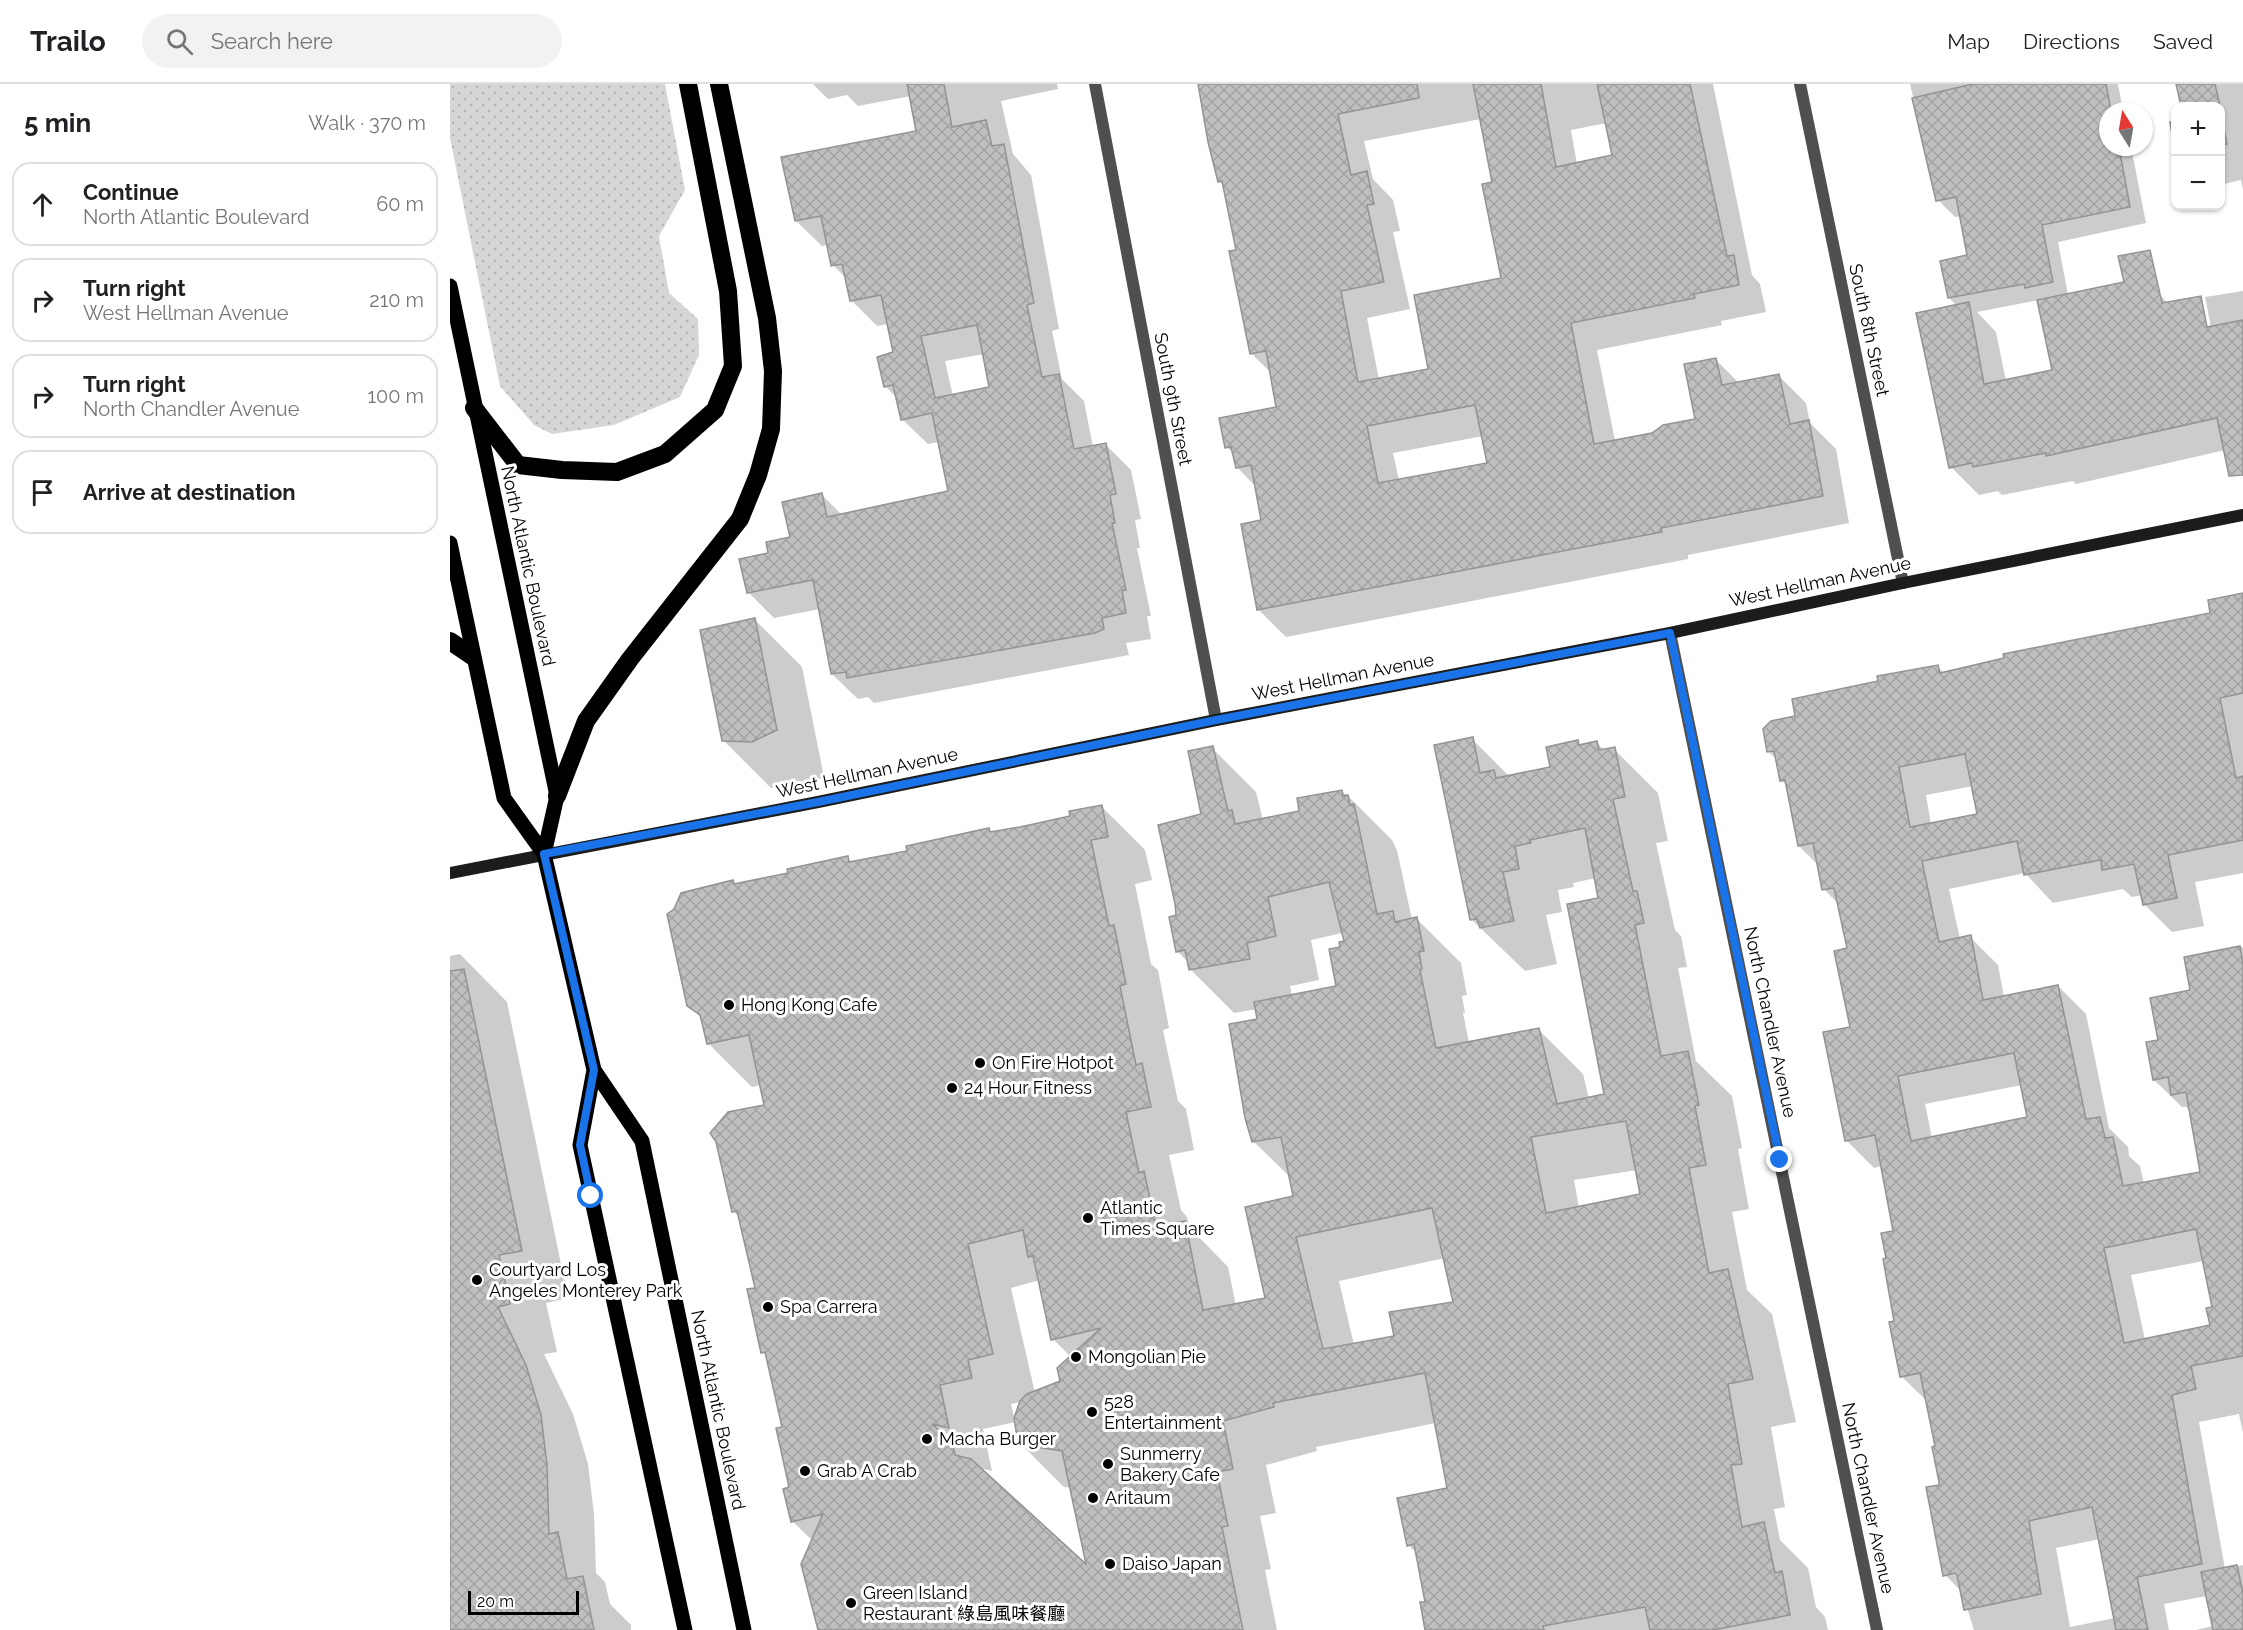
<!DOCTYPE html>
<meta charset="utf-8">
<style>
body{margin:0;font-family:Raleway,"Noto Sans SC",sans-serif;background:#f2f2f2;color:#202124}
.controls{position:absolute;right:18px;top:18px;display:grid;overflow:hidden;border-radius:12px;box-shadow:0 2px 4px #0004}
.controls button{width:54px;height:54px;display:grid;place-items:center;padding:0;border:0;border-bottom:2px solid #e0e0e0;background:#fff;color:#202124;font:30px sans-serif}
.compass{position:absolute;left:1649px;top:18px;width:54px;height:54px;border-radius:50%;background:#fff;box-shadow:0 2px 4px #0004;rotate:349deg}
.scale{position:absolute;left:18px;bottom:15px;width:111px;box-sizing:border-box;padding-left:6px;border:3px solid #000;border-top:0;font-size:16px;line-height:21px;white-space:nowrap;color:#000;-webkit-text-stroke:4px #fff;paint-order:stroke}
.stop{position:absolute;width:18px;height:18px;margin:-14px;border:4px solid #1a73e8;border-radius:50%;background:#fff}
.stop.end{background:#1a73e8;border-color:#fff;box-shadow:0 2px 6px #0008}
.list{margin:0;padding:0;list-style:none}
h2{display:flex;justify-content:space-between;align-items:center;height:78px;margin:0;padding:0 24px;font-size:26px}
h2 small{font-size:20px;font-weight:400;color:#757577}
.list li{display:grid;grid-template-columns:39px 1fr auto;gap:18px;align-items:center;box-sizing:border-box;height:84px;margin:0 12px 12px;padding:0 12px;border:2px solid #e0e0e0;border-radius:18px}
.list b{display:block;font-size:22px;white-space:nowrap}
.list p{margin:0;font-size:20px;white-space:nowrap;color:#757577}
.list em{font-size:20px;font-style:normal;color:#757577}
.icon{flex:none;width:33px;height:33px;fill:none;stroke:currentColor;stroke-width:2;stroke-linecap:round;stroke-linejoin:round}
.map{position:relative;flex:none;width:1793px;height:1546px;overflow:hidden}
header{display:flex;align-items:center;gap:36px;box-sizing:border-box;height:84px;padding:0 30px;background:#fff;border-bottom:2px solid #e0e0e0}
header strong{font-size:28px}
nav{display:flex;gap:33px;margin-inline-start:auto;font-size:21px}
.search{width:420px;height:54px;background:#f2f2f2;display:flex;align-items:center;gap:15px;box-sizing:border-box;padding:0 21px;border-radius:33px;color:#757577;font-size:22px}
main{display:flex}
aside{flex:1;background:#fff}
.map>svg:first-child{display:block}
.grass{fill:url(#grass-dots)}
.shadow{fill:#0003;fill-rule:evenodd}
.building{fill:url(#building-cross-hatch);stroke:#939393;stroke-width:1.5;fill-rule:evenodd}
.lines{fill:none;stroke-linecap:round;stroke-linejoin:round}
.street{stroke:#4f4f4f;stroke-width:12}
.secondary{stroke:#1c1c1c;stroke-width:12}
.primary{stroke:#000;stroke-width:15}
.highway{stroke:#000;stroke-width:18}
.route{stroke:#1a73e8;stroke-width:8}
.poi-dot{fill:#000;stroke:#fff;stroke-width:2}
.labels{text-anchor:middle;stroke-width:6;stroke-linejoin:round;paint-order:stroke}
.street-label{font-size:18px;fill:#000;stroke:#fff}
.poi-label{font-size:18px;fill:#000;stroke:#fff;text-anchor:start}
</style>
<header>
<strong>Trailo</strong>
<div class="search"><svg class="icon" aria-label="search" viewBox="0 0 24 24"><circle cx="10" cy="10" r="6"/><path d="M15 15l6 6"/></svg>Search here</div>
<nav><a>Map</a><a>Directions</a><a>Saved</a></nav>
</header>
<main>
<aside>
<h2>5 min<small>Walk · 370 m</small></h2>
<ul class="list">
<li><svg class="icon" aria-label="ahead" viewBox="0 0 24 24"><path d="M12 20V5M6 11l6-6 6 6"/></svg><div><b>Continue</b><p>North Atlantic Boulevard</p></div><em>60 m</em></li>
<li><svg class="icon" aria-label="right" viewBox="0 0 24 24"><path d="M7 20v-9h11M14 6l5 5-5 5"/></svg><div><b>Turn right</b><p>West Hellman Avenue</p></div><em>210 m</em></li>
<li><svg class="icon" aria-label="right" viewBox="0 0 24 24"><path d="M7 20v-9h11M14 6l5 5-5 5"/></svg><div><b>Turn right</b><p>North Chandler Avenue</p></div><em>100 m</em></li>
<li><svg class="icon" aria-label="arrive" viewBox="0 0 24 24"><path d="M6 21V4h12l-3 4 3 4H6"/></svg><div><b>Arrive at destination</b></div></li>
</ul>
</aside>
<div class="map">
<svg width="1793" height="1546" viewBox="0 0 1793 1546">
<defs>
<pattern id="grass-dots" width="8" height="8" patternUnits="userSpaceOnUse" patternTransform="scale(1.5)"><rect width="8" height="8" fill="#d6d6d6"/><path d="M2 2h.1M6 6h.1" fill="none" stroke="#b6b6b6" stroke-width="1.8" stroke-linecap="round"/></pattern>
<pattern id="building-cross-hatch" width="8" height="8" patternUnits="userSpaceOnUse" patternTransform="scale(1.5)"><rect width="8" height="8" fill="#bfbfbf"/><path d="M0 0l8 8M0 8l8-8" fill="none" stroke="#a2a2a2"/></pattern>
</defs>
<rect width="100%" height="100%" fill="#fff"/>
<path class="grass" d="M0 0H215L235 106 209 152 219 209 248 235 249 271 230 313 164 341 102 350 84 341 50 302 0 54Z"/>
<path class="shadow" d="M363 0H607L608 5 551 17 563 70 581 91 609 245 602 247 612 295 634 317 643 363 656 361 681 386 691 435 685 436 690 464H687L701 532H697L701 555 676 559 679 571 424 619 418 613 408 615 382 590 370 525 324 534 298 508 320 470 341 454 372 411 392 431 500 408 490 358 478 360 452 335 448 315 435 302 445 269 438 240 427 242 401 216 397 195 383 181 378 161 372 162 346 137 468 48 461 12 408 22 397 11 378 15ZM534 270 541 305 503 312 495 277Z
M750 0H1263L1302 191 1310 200 1316 228 1271 237 1272 241 1147 266 1165 357 1203 350 1247 336 1265 275 1289 299 1329 292 1356 319 1360 339 1386 365 1399 439 1238 471V475L836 553 809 526 813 438 806 403 787 383 785 371 777 363 828 324 822 290 801 269 788 167 774 102 769 97ZM1031 35 1043 99 1053 195 980 286 929 296 917 234 960 225 943 148 950 147 943 116 923 95 914 57ZM1157 39 1164 72 1127 80 1121 46ZM1033 352 1039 380 949 396 943 369Z
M1460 0H1668L1673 27H1658V63H1681L1696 139 1608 158 1618 211 1694 195 1722 223 1770 290 1755 213 1793 207V362L1626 400 1623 397 1552 411 1548 407 1529 411 1501 383 1507 222 1499 214 1519 172 1511 132 1505 133 1488 116ZM1589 216 1604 288 1556 297 1546 248 1527 228Z
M1728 0H1793V106L1791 96 1770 101V22H1733Z
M1793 510V789L1745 798 1754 842 1722 848 1694 820 1692 811 1682 813 1673 805 1603 819 1575 789 1499 805 1510 855 1520 853 1548 881 1554 913 1608 902 1636 930 1659 1044 1678 1063 1679 1072 1690 1082 1694 1100 1752 1089 1741 1028 1736 1023H1732L1704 996 1710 957 1742 907 1735 874 1793 863V1349L1789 1330 1749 1338 1775 1485 1793 1481V1546H1746L1763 1542 1757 1512 1714 1520 1719 1546H1524L1512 1508 1495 1491 1487 1363 1478 1318 1451 1292 1438 1175 1445 1148 1432 1082 1424 1084 1396 1056 1402 944 1399 865 1389 821 1374 805 1369 782 1349 762 1338 703 1331 696 1328 677 1318 667 1347 634 1430 598 1487 583 1494 589 1762 531ZM1523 702 1529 731 1481 740 1476 711ZM1572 1001 1579 1034 1482 1054 1475 1020ZM1754 1177 1764 1224 1761 1242 1695 1256 1681 1191ZM1650 1455 1665 1534 1620 1543 1606 1464Z
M305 536 352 583 374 693 350 705 321 704 273 656Z
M1022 655 1060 693 1102 684 1127 658 1131 662 1146 658 1155 667 1164 665 1208 709 1218 757 1206 759 1225 846 1231 852 1237 883 1228 884 1246 977 1282 1012 1292 1064 1288 1065 1299 1125 1282 1128 1297 1206 1322 1230 1346 1338 1321 1343 1335 1423 1324 1425 1330 1456 1358 1484 1366 1523 1375 1533 1378 1546H977L976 1519 967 1469 958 1461 999 1406 986 1339 866 1363 867 1367 816 1381 826 1429 810 1432 821 1485 815 1486 827 1546H369L363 1457 342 1437 334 1344 318 1273 312 1268 306 1205 290 1134 284 1128 316 1022 311 1001 302 1003 258 959 252 935 239 921 282 798 286 801 340 790 397 774 402 779 459 768 539 746 542 750 622 733 651 722 695 766 702 796 685 800 701 880 708 886 719 944 713 946 728 1017 736 1025 744 1066 719 1071 731 1126 737 1133 740 1144 778 1183 786 1222 817 1216 844 1114 841 1094 804 1058 809 936 807 925 784 929 740 885 739 879 727 867 728 833 752 731 762 664 806 708 813 736 851 728 891 707 898 712 942 756 947 766 962 836 967 835 1011 879 1017 911 1012 912 1015 929H1013L1019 959 1089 946 1133 990 1139 1015 1156 1011 1150 815 1146 794 1123 799 1124 803 1108 806 1112 828 1096 831 1107 880 1075 887 1021 835ZM892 849 896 858 892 864 888 903 842 912 840 902 869 896 861 856ZM1187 1086 1191 1112 1129 1124 1124 1096ZM995 1174 1005 1219 946 1253 904 1261 889 1197ZM590 1196 603 1255 621 1273 612 1298 585 1309 561 1204ZM571 1318 565 1336 561 1320ZM566 1338 570 1359 614 1403 622 1404 638 1484 529 1384 542 1387 533 1345Z
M10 870 57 918 118 1214 96 1219 107 1268 94 1270 123 1330 138 1380 144 1430 146 1489 155 1498 160 1520 181 1541V1546H1L0 872Z"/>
<path class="building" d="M457 0H494L502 43 536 36 542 62 554 60 584 219 577 221 592 293 609 290 624 365 656 359 666 410 660 411 665 439H662L676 506 672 507 676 529 652 534 654 545 645 549 397 594 396 588 381 590 363 496 297 509 289 475 318 469 316 458 340 453 332 418 372 409 377 433 498 407 482 329 451 336 443 301 434 303 427 273 443 268 431 211 400 217 392 180 381 182 371 132 345 137 331 73 466 47ZM527 241 539 303 485 314 471 252Z
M748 0H967L969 14 888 30 901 91 917 87 924 120 917 121 934 198 891 207 908 298 978 285 964 211 1051 194 1032 100 1042 98 1023 0H1091L1106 83 1162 71 1147 0H1240L1277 172 1284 171 1289 201 1244 210 1245 214 1121 239 1144 360 1202 349 1213 341 1245 335 1234 280 1266 274 1272 301 1329 290 1340 340 1359 336 1373 412 1211 444 1212 448 807 526 791 440 811 436 801 381 786 384 781 363 775 364 769 334 826 323 816 267 800 270 779 167 786 166 772 97 768 98 758 58ZM1025 321 1037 379 928 399 917 342Z
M1523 0H1656L1661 27H1658V63H1669L1680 123 1592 141 1603 198 1575 204 1574 200 1498 214 1490 177 1517 171 1506 113 1486 117 1462 14Z
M1726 0H1765L1770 22H1731Z
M1770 27 1777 60 1770 61Z
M1725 37V68L1720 38Z
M1700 166 1712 219 1751 212 1757 243 1793 236V391L1779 392 1767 334 1596 372V369L1523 383 1522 379 1499 384 1466 229 1519 218 1534 300 1602 286 1587 216 1674 198 1668 172Z
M1793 509V609L1770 614 1786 694 1793 692V756L1718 771 1727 814 1693 821 1684 780 1652 786 1651 776 1574 791 1567 757 1472 777 1489 858 1521 851 1533 916 1608 901 1636 1035 1650 1033 1655 1054 1663 1053 1673 1102 1750 1088 1736 1008 1721 1011 1718 993 1703 996 1696 958 1708 956 1700 914 1740 906 1734 873 1790 862 1793 880V1272L1741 1282 1746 1305 1722 1311 1752 1480 1687 1493 1698 1546H1666L1642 1423 1579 1437 1591 1510 1514 1526 1507 1491 1505 1489 1493 1492 1476 1403 1489 1401V1398L1482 1363 1485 1362 1470 1289 1450 1293 1439 1238 1444 1237 1433 1175 1436 1174 1431 1149 1443 1147 1425 1051 1395 1057 1373 948 1400 943 1384 867 1397 864 1384 804 1372 806 1363 759 1348 762 1335 696 1330 697 1324 667 1317 668 1313 645 1321 637 1345 632 1342 615 1428 597 1427 592 1488 581 1490 589 1554 574 1553 570 1760 529 1758 516ZM1515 670 1527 730 1460 743 1449 683ZM1564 969 1577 1033 1461 1057 1448 992ZM1746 1145 1762 1223 1756 1224 1760 1241 1674 1259 1654 1164Z
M305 534 327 646 302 658 272 657 250 546Z
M1023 653 1030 689 1044 686 1046 694 1100 683 1096 663 1128 656 1129 661 1147 657 1149 666 1165 663 1175 713 1163 715 1183 807H1187L1194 839 1185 841 1211 972 1238 967 1249 1021 1245 1022 1256 1081 1239 1084 1259 1189 1278 1185 1303 1295 1278 1300 1292 1380 1281 1381 1292 1443 1314 1438 1325 1489 1332 1487 1340 1531 1263 1546H1200L1195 1523 1093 1542 1094 1546H975L970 1518H975L964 1460 957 1462 947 1414 997 1404 975 1289 823 1319 824 1323 773 1337 783 1385 767 1388 778 1442 772 1443 793 1546H368L351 1480 373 1430 341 1438 333 1405 339 1403 326 1344 332 1343 315 1268 311 1269 297 1205 305 1204 287 1127 282 1128 266 1058 260 1049 278 1028 314 1021 299 951 257 960 250 931 237 922 217 830 224 825 231 809 283 796 284 800 338 789 337 785 398 772 399 778 457 767 456 762 539 744 540 748 570 743 620 732 619 727 652 721 658 753 641 756 659 842 664 841 676 900 670 902 686 981 692 979 701 1023 676 1028 689 1089 694 1087 706 1143 735 1137 753 1226 815 1214 795 1123 843 1112 831 1053 802 1058 795 1034 779 940 807 935 804 918 886 902 879 865 890 863 889 858 894 857 879 798 818 813 826 852 797 859 800 875 739 886 735 866 726 868 719 833 726 831 725 820 708 741 751 730 738 667 763 662 778 727 782 726 785 740 849 727 847 714 892 706 893 712 898 711 900 721 904 720 927 830 943 827 945 838 967 833 974 867 969 868 972 885 970 886 986 964 1089 944 1107 1020 1154 1010 1117 820 1148 814 1135 744 1080 756 1081 759 1065 762 1069 785 1053 788 1064 837 1030 844 1027 835 1020 836 984 661ZM1176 1037 1190 1110 1096 1129 1081 1053ZM982 1124 1003 1218 939 1228 944 1252 873 1265 846 1153ZM573 1146 578 1173 583 1172 601 1256 651 1244 607 1284 610 1297 577 1310 570 1317 564 1334 568 1360 612 1367 636 1480 521 1375 505 1371 502 1358 482 1340 499 1344 490 1301 522 1294 518 1276 543 1270 518 1160Z
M14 885 72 1167 49 1171 60 1220 48 1223 76 1281 91 1331 97 1381 99 1450 108 1448 117 1495 133 1492 144 1546H0V887Z
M1787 1481 1793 1509V1546H1763L1751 1488Z"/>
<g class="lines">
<path class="street" d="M645 0 766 636
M1350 0 1453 499
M1220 549 1427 1546"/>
<path class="secondary" d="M0 789 368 718 766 636 1220 549 1453 499 1793 431"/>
<path class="primary" d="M0 202 107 712 94 770
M0 459 54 714 94 770 144 986 192 1057 294 1546
M144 986 130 1061 235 1546"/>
<path class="highway" d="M24 324 68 381 112 386 167 388 215 370 265 326 283 282 278 207 238 0
M0 557 22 572
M107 712 136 637 180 575 290 435 308 391 321 345 323 287 317 234 269 0"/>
</g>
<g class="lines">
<path class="route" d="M141 1112 130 1061 144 986 94 770 368 718 766 636 1220 549 1330 1076"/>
</g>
<g class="poi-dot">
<circle cx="279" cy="921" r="6"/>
<circle cx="530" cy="979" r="6"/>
<circle cx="502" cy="1004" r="6"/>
<circle cx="638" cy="1134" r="6"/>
<circle cx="27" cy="1196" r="6"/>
<circle cx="318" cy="1223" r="6"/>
<circle cx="626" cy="1273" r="6"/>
<circle cx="642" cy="1328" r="6"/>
<circle cx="477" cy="1355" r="6"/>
<circle cx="658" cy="1380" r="6"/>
<circle cx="355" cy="1387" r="6"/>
<circle cx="643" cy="1414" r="6"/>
<circle cx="660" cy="1480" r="6"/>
<circle cx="401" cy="1519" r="6"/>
</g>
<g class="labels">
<g class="street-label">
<text transform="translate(1419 246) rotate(78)" y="6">South 8th Street</text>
<text transform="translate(723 315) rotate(79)" y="6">South 9th Street</text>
<text transform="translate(78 482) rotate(78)" y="6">North Atlantic Boulevard</text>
<text transform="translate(1370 498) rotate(-12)" y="6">West Hellman Avenue</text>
<text transform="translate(893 593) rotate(-11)" y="6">West Hellman Avenue</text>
<text transform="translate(417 689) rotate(-12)" y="6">West Hellman Avenue</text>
<text transform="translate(1320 938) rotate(78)" y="6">North Chandler Avenue</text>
<text transform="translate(268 1326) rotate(78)" y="6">North Atlantic Boulevard</text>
<text transform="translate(1418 1414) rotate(78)" y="6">North Chandler Avenue</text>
</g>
<g class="poi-label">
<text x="291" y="927">Hong Kong Cafe</text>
<text x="542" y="985">On Fire Hotpot</text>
<text x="514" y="1010">24 Hour Fitness</text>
<text x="650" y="1130">Atlantic<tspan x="650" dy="21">Times Square</tspan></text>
<text x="39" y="1192">Courtyard Los<tspan x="39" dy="21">Angeles Monterey Park</tspan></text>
<text x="330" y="1229">Spa Carrera</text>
<text x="638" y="1279">Mongolian Pie</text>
<text x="654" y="1324">528<tspan x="654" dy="21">Entertainment</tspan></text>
<text x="489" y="1361">Macha Burger</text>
<text x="670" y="1376">Sunmerry<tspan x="670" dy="21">Bakery Cafe</tspan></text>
<text x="367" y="1393">Grab A Crab</text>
<text x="655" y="1420">Aritaum</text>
<text x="672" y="1486">Daiso Japan</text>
<text x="413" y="1515">Green Island<tspan x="413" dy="21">Restaurant 綠島風味餐廳</tspan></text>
</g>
</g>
</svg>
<div class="controls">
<button>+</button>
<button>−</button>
</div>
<svg class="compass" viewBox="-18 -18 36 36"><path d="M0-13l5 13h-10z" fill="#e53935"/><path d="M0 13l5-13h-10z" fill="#757577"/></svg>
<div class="scale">20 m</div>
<div class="stop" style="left:141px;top:1112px"></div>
<div class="stop end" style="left:1330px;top:1076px"></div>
</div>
</main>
